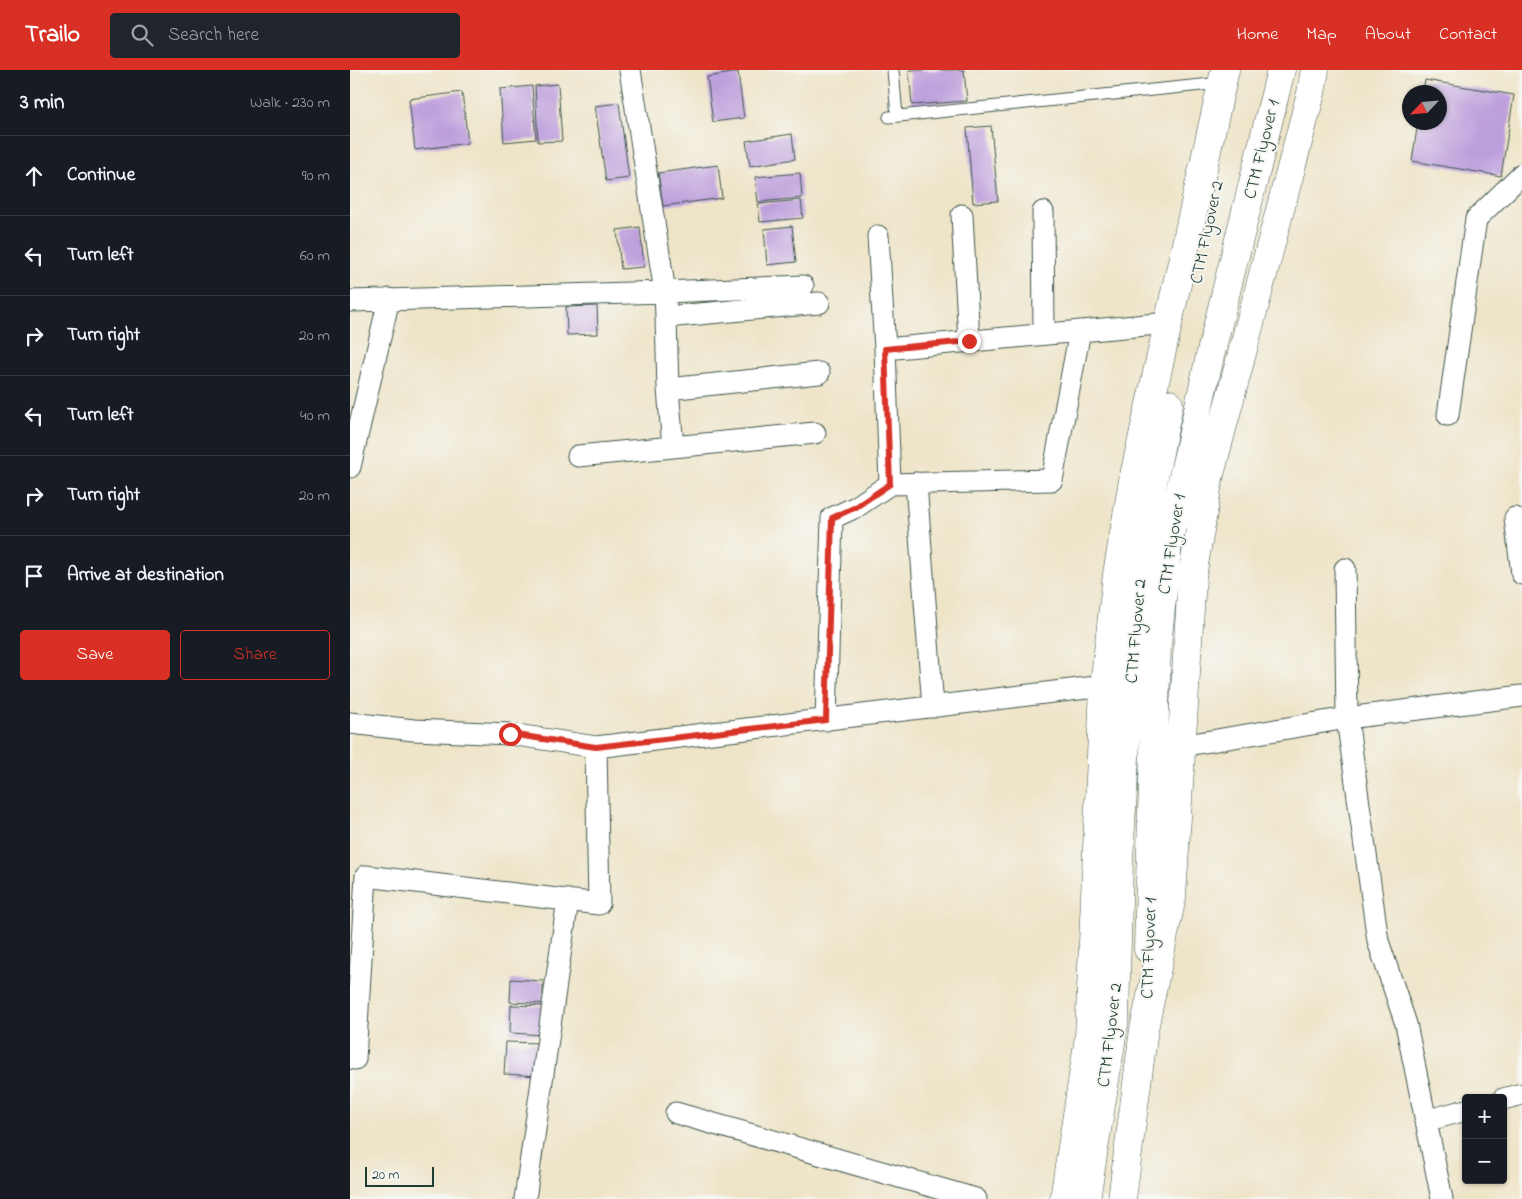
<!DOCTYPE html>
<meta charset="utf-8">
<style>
body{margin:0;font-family:"Indie Flower",sans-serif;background:#20242c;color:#f1f3f6}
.controls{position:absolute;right:15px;bottom:15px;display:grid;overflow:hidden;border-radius:5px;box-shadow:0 1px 4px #0004}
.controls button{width:45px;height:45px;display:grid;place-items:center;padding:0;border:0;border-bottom:1px solid #363941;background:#171b24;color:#f1f3f6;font:25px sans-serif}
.compass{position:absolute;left:1052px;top:15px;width:45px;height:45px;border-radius:50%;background:#171b24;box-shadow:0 1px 4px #0004;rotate:244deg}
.scale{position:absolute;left:15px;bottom:12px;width:69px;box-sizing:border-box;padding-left:5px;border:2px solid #1f3d34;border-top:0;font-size:14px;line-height:18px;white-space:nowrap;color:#1f3d34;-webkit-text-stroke:4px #f6f6f2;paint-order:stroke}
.stop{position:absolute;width:15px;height:15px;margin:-11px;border:4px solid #d93025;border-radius:50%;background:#fff}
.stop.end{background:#d93025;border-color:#fff;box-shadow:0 1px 5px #0008}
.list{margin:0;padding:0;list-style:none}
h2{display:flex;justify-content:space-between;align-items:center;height:65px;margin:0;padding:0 20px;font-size:21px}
h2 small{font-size:16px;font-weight:400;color:#9ea1a6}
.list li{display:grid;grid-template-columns:32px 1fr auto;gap:15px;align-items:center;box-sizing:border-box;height:80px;padding:0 20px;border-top:1px solid #363941}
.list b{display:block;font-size:19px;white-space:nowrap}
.list em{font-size:16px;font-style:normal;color:#9ea1a6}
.actions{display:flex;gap:10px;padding:15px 20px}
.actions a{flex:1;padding:11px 0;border:1px solid #d93025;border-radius:5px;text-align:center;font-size:18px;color:#d93025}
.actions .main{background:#d93025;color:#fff}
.icon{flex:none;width:28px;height:28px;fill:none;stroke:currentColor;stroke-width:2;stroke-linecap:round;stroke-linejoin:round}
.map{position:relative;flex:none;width:1172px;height:1129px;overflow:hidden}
header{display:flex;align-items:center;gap:30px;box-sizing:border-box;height:70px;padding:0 25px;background:#d93025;color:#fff}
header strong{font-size:24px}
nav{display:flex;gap:28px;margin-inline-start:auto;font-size:18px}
.search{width:350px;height:45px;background:#20242c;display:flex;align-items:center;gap:12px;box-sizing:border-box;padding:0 18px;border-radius:5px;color:#9ea1a6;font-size:19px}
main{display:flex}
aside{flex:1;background:#171b24}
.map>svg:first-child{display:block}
.building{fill:#bd9fdc}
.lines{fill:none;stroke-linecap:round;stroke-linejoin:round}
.lane-casing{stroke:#3e564a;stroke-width:13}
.street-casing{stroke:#3e564a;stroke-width:23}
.primary-casing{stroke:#3e564a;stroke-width:29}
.lane{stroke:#fff;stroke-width:11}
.street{stroke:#fff;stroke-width:21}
.primary{stroke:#fff;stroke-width:28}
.route{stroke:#d93025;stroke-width:6}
.labels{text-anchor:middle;stroke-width:4;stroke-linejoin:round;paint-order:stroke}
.street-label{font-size:18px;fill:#1f3d34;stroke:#f6f6f2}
</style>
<header>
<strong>Trailo</strong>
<div class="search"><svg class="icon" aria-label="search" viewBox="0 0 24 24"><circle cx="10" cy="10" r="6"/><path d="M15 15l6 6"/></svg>Search here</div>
<nav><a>Home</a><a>Map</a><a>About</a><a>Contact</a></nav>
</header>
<main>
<aside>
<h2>3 min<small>Walk · 230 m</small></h2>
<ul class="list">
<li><svg class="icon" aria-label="ahead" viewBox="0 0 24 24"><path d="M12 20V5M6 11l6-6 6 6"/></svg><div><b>Continue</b></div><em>90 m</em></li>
<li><svg class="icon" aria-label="left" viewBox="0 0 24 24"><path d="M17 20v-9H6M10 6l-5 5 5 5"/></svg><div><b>Turn left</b></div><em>60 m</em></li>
<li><svg class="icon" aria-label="right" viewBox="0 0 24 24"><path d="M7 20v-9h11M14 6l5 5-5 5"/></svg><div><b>Turn right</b></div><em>20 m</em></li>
<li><svg class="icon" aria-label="left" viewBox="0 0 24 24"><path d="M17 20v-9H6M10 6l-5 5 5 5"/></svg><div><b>Turn left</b></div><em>40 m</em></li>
<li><svg class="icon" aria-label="right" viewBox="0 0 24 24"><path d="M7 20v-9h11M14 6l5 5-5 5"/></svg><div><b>Turn right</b></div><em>20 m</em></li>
<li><svg class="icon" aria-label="arrive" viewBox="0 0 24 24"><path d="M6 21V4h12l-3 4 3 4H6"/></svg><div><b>Arrive at destination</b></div></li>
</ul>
<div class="actions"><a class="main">Save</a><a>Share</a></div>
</aside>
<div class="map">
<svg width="1172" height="1129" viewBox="0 0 1172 1129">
<rect width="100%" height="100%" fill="#f6f6f2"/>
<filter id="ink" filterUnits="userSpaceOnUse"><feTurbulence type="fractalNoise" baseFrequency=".02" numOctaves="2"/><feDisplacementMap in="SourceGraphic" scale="10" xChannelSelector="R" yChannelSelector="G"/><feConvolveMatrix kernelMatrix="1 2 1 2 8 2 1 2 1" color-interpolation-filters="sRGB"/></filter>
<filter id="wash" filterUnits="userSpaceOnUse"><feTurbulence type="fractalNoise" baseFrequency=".0096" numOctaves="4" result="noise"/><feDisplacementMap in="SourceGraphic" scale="20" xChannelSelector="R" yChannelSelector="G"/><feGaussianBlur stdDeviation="1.12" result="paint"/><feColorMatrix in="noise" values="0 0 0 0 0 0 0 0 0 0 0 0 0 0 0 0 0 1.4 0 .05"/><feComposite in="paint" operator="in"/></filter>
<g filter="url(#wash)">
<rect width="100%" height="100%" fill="#eee4c8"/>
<g id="blocks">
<path class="building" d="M559 0H614L617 31 562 35Z
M388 2 394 48 363 52 357 7Z
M1075 10 1164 25 1151 106 1062 91 1068 52H1090V22H1073Z
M208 14 212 71 188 72 185 16Z
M182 16 186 69 154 72 150 19Z
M112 22 118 73 65 80 59 29Z
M269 33 279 108 256 111 245 36Z
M641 56 648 131 623 133 617 58Z
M442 64 445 89 400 96 396 71Z
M368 95 372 128 313 136 308 103Z
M450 103 452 128 408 132 405 107Z
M451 130 453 148 410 152 408 134Z
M442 156 446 192 417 195 414 159Z
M290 157 294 197 271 199 267 160Z
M247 236 248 264 217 265 216 237Z
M161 909 193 911V926H201L200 934 160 932Z
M161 935 194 936 193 965 160 963Z
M156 972 191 973 190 1006 154 1004Z"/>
</g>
</g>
<g filter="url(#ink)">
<use href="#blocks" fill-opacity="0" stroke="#3e564a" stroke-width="1"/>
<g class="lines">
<defs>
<path id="lane" d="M543 0 547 46
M539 47 871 13"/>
<path id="street" d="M280 0 315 222 453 216
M693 142 694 264
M612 145 619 271
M528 166 535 279
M0 231 315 222 316 247 469 233
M316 247 318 319 469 303
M730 261 702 410 540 414 535 279 818 253
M1098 345 1126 149 1172 104
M323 377 465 363
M228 386 323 377 318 319
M0 397 39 229
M566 413 583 637
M1165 448 1172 504
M995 499 997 648 1028 871 1056 954 1092 1129
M476 650 482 448 506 437 540 414
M0 653 64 660 160 664 246 677
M831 676 997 648 1172 626
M5 989 16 806 249 834 246 677 754 616
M1153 1029 1172 1024
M326 1043 626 1129
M1075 1051 1116 1040
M175 1129 218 830"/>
<path id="primary" d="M798 879 807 575 818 474 860 286 931 0
M714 1129 739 967 754 616 767 504 783 410 875 0
M736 1129 765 948 769 790 782 569 795 451 819 334
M772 1129 794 959 822 827 842 507 859 408 961 23 965 0"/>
</defs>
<use href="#lane" class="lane-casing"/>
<use href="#street" class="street-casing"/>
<use href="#primary" class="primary-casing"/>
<use href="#lane" class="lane"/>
<use href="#street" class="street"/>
<use href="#primary" class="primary"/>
</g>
</g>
<g class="lines" filter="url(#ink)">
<path class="route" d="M160 664 246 677 476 650 482 448 506 437 540 414 535 279 619 271"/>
</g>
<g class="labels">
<g class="street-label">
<text transform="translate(911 79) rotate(-76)" y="6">CTM Flyover 1</text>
<text transform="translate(856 162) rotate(-78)" y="6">CTM Flyover 2</text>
<text transform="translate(821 474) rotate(-81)" y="6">CTM Flyover 1</text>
<text transform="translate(785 561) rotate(-85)" y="6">CTM Flyover 2</text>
<text transform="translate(798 878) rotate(-88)" y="6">CTM Flyover 1</text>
<text transform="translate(759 965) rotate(-83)" y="6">CTM Flyover 2</text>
</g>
</g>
</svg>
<div class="controls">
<button>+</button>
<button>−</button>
</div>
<svg class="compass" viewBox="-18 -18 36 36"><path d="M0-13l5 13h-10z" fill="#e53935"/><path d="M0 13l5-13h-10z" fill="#9ea1a6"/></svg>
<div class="scale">20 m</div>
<div class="stop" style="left:160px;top:664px"></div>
<div class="stop end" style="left:619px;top:271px"></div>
</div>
</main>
